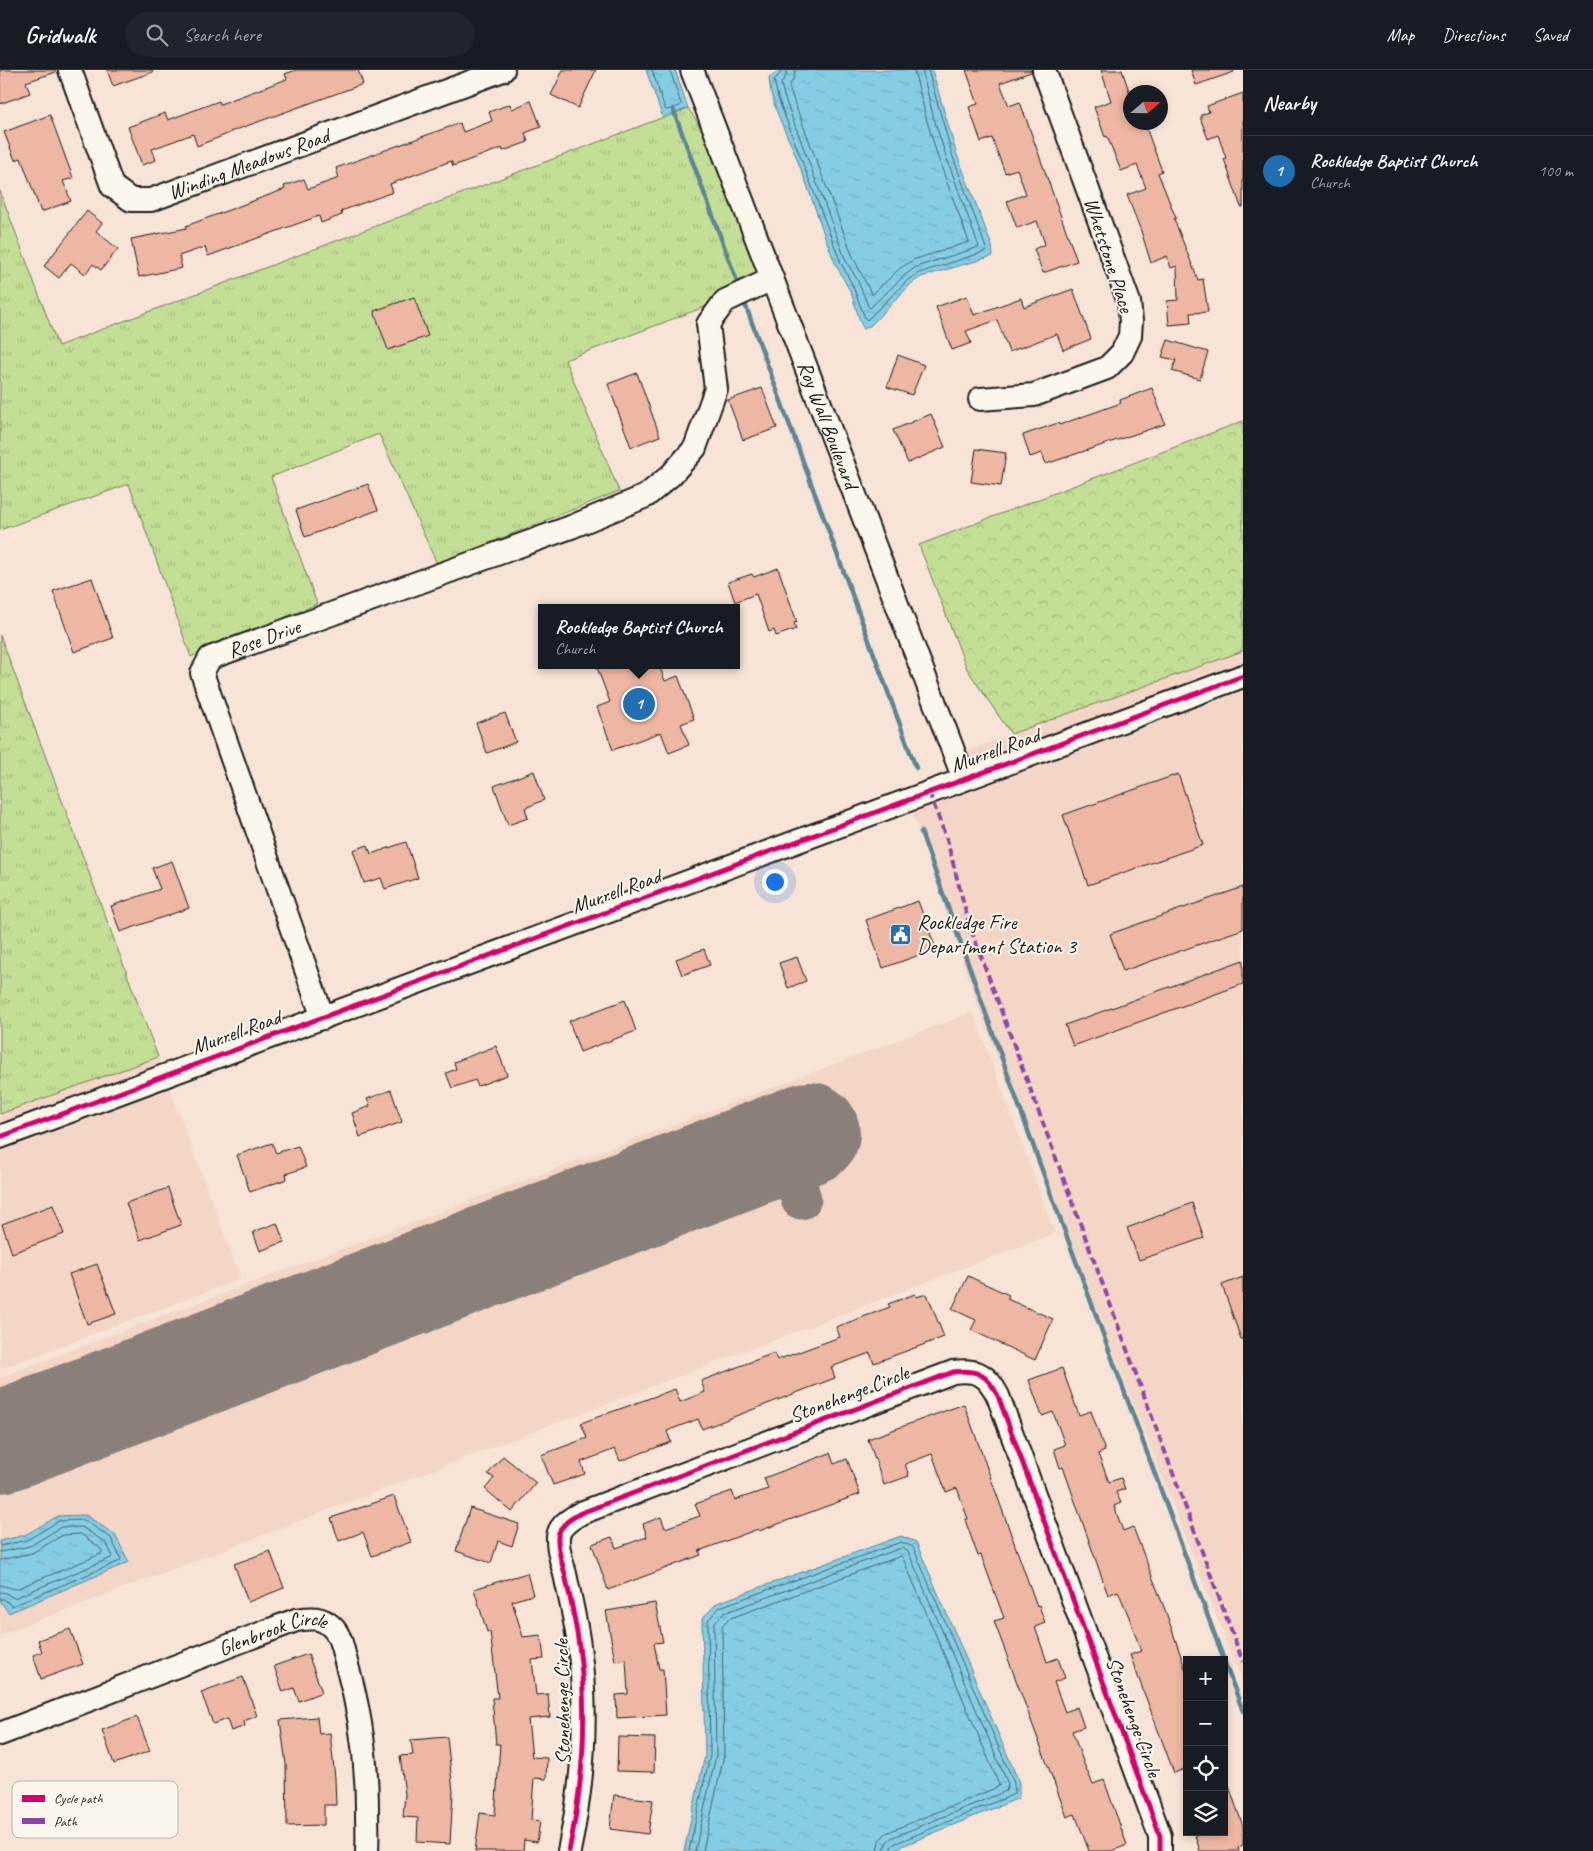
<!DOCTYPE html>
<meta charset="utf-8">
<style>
body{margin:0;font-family:Caveat,sans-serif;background:#20242c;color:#f1f3f6}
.controls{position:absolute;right:15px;bottom:15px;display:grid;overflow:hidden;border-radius:0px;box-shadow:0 2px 8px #0003}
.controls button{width:45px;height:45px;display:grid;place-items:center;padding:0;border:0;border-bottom:1px solid #363941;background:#171b24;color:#f1f3f6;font:25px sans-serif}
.compass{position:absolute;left:1123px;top:15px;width:45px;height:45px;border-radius:50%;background:#171b24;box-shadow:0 2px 8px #0003;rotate:70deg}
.you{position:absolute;left:774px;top:811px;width:18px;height:18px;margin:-12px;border:4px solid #fff;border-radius:50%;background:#1a73e8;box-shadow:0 0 0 8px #1a73e833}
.badge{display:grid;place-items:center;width:32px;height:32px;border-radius:50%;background:#1f6fb2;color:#fff;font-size:16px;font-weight:700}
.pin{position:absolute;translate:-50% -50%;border:2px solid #fff;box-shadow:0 1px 5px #0006}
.popup{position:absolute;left:538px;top:534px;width:202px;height:65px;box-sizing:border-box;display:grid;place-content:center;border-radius:0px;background:#171b24;filter:drop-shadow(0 1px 4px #0005);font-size:16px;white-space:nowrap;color:#9ea1a6}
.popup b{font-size:19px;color:#f1f3f6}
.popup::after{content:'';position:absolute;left:50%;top:100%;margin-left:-10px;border:10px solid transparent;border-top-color:#171b24}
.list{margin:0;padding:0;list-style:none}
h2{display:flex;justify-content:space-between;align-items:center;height:65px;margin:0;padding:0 20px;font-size:21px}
h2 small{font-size:16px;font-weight:400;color:#9ea1a6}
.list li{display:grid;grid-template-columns:32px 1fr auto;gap:15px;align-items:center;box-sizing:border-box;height:70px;padding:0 20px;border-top:1px solid #363941}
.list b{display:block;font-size:19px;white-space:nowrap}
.list p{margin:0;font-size:16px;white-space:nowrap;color:#9ea1a6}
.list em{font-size:16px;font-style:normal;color:#9ea1a6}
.icon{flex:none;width:28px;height:28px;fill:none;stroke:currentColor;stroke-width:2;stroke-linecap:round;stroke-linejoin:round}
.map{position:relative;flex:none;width:1243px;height:1781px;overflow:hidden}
header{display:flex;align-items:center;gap:30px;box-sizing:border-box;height:70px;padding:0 25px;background:#171b24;border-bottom:1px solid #363941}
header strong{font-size:24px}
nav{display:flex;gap:28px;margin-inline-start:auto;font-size:18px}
.search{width:350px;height:45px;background:#20242c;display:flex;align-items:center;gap:12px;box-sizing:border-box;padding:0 18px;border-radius:28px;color:#9ea1a6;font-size:19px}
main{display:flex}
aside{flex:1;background:#171b24}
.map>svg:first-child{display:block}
.built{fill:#f4d6c7}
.grass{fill:url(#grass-tufts);stroke:#707d58}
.forest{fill:url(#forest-crowns);stroke:#707d58}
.water{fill:url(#water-ripples);stroke:#5b8695}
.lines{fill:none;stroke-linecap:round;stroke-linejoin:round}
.shore{stroke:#46636c;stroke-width:1}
.stream{stroke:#5b8695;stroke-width:4.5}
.taxiway{stroke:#8a8079;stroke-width:41}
.runway{stroke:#8a8079;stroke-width:102}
.building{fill:#eeb7a3;stroke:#1c1c1c}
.minor-casing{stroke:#1c1c1c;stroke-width:26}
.minor{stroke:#fbf7ec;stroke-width:22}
.quiet{stroke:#8e44ad;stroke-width:4;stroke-dasharray:8 4;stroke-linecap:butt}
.cycleway-casing{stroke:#fbf7ec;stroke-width:8}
.cycleway{stroke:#d6006c;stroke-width:5}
.labels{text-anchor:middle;stroke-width:4;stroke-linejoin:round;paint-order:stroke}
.street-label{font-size:21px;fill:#1c1c1c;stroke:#fbf7ec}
.poi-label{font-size:21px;fill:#1c1c1c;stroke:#fbf7ec;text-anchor:start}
.key{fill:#fbf7ec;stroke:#b8b5ae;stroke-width:1}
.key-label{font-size:14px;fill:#1c1c1c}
</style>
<header>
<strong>Gridwalk</strong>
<div class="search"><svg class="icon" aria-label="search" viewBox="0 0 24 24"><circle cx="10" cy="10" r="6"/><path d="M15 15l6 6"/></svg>Search here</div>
<nav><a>Map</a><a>Directions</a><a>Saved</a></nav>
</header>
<main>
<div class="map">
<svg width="1243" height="1781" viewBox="0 0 1243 1781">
<defs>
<pattern id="grass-tufts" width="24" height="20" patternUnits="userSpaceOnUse" patternTransform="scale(1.25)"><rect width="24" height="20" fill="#c3de95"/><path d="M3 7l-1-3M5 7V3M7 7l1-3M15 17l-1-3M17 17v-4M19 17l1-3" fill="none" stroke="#a7be80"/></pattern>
<pattern id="forest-crowns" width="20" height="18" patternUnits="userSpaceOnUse" patternTransform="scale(1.25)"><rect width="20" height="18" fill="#c3de95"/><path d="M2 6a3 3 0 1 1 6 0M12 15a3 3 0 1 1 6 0" fill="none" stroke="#a7be80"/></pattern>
<pattern id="water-ripples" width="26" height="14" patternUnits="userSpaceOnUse" patternTransform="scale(1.25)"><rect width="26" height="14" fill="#85cde5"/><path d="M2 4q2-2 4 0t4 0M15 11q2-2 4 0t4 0" fill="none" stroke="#72afc4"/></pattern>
</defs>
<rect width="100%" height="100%" fill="#f7e4d6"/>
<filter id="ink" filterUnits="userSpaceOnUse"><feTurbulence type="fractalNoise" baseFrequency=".02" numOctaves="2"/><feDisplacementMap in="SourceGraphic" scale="10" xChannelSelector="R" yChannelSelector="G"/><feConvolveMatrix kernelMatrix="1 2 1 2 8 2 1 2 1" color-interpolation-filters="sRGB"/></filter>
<g filter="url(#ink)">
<path class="built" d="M1243 581V597L970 698 963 682Z
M1243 614V1614L978 937 911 737Z
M973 942 1055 1163 0 1565V1307Z
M158 987 162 999 0 1059V1044Z
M168 1014 241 1209 0 1299V1076Z"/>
<path class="grass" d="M688 38 712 75 765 214 565 290 619 421 437 494 379 364 271 407 317 534 191 587 129 414 0 460V121L58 276Z
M0 565 158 987 0 1044Z"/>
<path class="forest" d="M1243 351V581L1011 664 967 599 919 475Z"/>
<path class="water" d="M646 0H675L688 38 663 48Z
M780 0H932L956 82 992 176 993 186 921 207 912 213 870 256 864 259C859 253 855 232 851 223 846 213 840 203 835 193 821 159 811 123 797 89 787 63 770 35 769 7Z
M86 1445 115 1465 129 1492 9 1543 0 1531V1471L25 1465 58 1446Z
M901 1466 916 1472 1019 1712V1728L890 1781H684L705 1685 702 1549 717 1533Z"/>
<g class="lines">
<path class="shore" d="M652 0 665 39 667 40 680 36 681 34 670 0
M781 0 780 4 774 10 778 28 841 193 852 214 865 248 867 250 909 209 919 203 987 181 952 84 928 0
M787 0 786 6 781 14 784 26 846 191 858 211 868 236 870 238 905 205 916 197 979 177 946 86 934 49 922 0
M795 0 794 8 789 16 791 23 853 187 871 223 873 224 899 199 913 190 969 172 938 88 927 51 914 0
M0 1476 27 1470 59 1451 84 1450 111 1468 121 1489 120 1491 12 1536 4 1529H0
M0 1482 30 1476 61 1457H82L106 1473 113 1486 111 1488 14 1528 6 1523 0 1522
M0 1490 32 1483 63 1465 81 1464 100 1478 102 1481 101 1484 16 1519 0 1515
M689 1781 710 1685 708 1550 720 1537 901 1472 913 1477 1014 1713V1723L1012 1725 894 1774 891 1777V1781
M695 1781 716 1685 714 1553 724 1543 901 1478 908 1481 1008 1714 1006 1721 891 1768 886 1773 884 1781
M703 1781 724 1685 722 1556 728 1549 901 1486 903 1488 999 1714 998 1717 886 1763 879 1771 877 1781"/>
<path class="stream" d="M673 39 738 214
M745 234 916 698
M921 762 1038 1089 1224 1590
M1224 1591 1243 1641"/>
<path class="taxiway" d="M785 1072 801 1129"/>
<path class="runway" d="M0 1372 809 1063"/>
</g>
<path class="building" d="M0 0H55L56 2 26 12 30 23 0 34Z
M107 0H152L153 2 113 16Z
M296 0H358L363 14 230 62V63L197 76 193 64 152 79 156 90 142 95 128 57 165 43 168 50 219 31 220 34 287 9 285 4Z
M563 0H596L578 38 551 25Z
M966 0H1031V2L1000 13 1009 36 1020 32 1077 191 1043 203 1034 179 1045 174 1037 151 1017 158 1007 131 1026 124 1017 99 1005 103 992 68 981 72 969 37 978 34Z
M1101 0H1122L1130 24V52H1144L1162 101 1158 103 1176 148 1174 149 1198 210 1203 209 1208 242 1190 243 1191 253 1169 255 1167 231 1178 230 1177 196 1171 198 1167 186 1151 193 1141 161 1127 125 1146 118 1137 95 1121 101 1107 66 1105 67 1094 37 1111 31Z
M1191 0H1233L1234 2 1196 15Z
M1243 23V137H1241L1224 89 1226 88 1218 65 1208 69 1201 50V45L1209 42 1207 36Z
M531 31 541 57 525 63 528 72 503 81 502 78 453 96 451 91 390 114 393 122 341 141 342 145 321 153 319 146 208 186 205 177 179 186 182 198 139 207 131 169 187 158 186 156 285 119 284 116 304 109 308 119 339 108 336 98 460 53 463 62 492 51 489 42 510 34 512 39Z
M50 45 73 108 63 111 71 131 41 142 21 88 15 90 4 62Z
M87 141 102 153 96 161 118 179 101 200 93 194 85 204 71 193 59 208 44 196Z
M1073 219 1091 269 1063 280 1057 264 1009 282 997 250 966 261 971 273 952 280 936 237 967 226 974 245 1021 228 1024 237Z
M414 227 428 266 388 280 374 241Z
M1168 270 1208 282 1200 309 1172 301 1176 290 1162 287Z
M898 285 924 295 912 325 887 317Z
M637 303 660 366 631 377 608 314Z
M762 318 777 358 743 370 728 330Z
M1152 318 1165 354 1046 394 1042 383 1030 387 1023 365 1058 353 1059 355 1121 333 1120 330Z
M931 344 945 377 908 393 893 360Z
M976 379 1006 383 1001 416 971 412Z
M368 414 378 440 305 467 296 440Z
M778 498 797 552 794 553 796 559 776 566 774 560 769 562 756 524 735 532 728 512 752 504 754 507Z
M92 508 113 568 74 582 53 521Z
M596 595H659L665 611 678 606 694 649 681 654 689 675 669 683 661 662 613 680 597 637 610 632Z
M505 643 516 672 487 683 476 653Z
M534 701 544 730 525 738 528 748 508 755 494 716Z
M1178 704 1203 775 1088 815 1063 745Z
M406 772 418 808 385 819 381 808 364 813 353 780 368 775 371 784Z
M172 791 189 838 120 862 111 836 160 819 152 798Z
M1243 817V859L1123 901 1110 864Z
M918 831 936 879 883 898 866 850Z
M704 879 710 895 682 905 676 889Z
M797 887 806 911 788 918 779 893Z
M1243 890V914L1073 976 1065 955Z
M625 930 636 961 580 982 569 951Z
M496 976 507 1005 478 1016 475 1010 452 1018 446 1003 456 999 454 992Z
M391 1020 402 1052 360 1067 352 1043 370 1036 367 1029Z
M272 1073 276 1083 298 1076 306 1097 286 1104 287 1109 250 1122 237 1085Z
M168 1118 181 1155 140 1170 126 1133Z
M1192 1133 1204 1168 1139 1190 1127 1158Z
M53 1135 64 1164 12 1183 2 1154Z
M277 1153 284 1172 260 1181 253 1162Z
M97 1194 116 1244 87 1254 69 1204Z
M968 1206 1009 1225 1007 1229 1053 1249 1035 1290 971 1260 976 1250 952 1239Z
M1243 1207V1269H1241L1222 1215Z
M915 1224 916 1227 927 1224 944 1267 874 1293 870 1283 831 1297 835 1308 702 1359 698 1349 667 1361 671 1372 620 1391 615 1379 581 1392 585 1404 553 1415 541 1385 587 1368 581 1353 675 1319 680 1332 705 1322 701 1311 774 1283 777 1290 840 1267 836 1257 890 1237 888 1234Z
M1062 1298 1079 1345 1091 1341 1105 1381 1098 1384 1109 1412 1121 1408 1125 1419 1116 1422 1121 1433 1114 1436 1123 1461 1133 1457 1167 1545 1187 1604V1698L1174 1703 1130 1585 1141 1581 1129 1547 1118 1521 1108 1525 1063 1397 1060 1398 1054 1379 1065 1375 1053 1342 1042 1346 1029 1310Z
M964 1334 1037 1536 1039 1535 1045 1553 1035 1557 1047 1592 1058 1588 1065 1608 1054 1612 1065 1642 1077 1637 1084 1657 1072 1661 1084 1694 1093 1714 1104 1710 1127 1775 1112 1781H1089L1075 1744 1067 1747 994 1551 1004 1548 981 1485 978 1486 965 1450 968 1449 957 1418 946 1422 932 1384 905 1394 909 1406 884 1415 868 1369Z
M830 1383 834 1394 847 1389 860 1424 759 1461 758 1459 699 1481 701 1485 608 1520 592 1474 612 1467 616 1478 647 1467 643 1454 661 1447 665 1458 700 1446 695 1434 732 1421 735 1430 768 1419 764 1408Z
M503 1386 536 1413 512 1442 485 1419 494 1408 488 1404Z
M394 1426 411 1472 372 1486 363 1462 339 1471 331 1448Z
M470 1438 519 1454 512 1476 498 1471 491 1493 456 1481Z
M270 1481 284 1518 248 1532 234 1494Z
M527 1503 533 1525 512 1531 523 1567 541 1565 544 1589 532 1590 536 1625 548 1624 550 1647 528 1649 532 1687 547 1688 546 1709 534 1708 531 1750 540 1751 537 1772 524 1770 523 1781H475L480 1743 495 1745 500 1674H496L492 1628H498L490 1561 487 1562 474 1519Z
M655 1533 663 1572 654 1573 659 1599H663L666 1645 617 1648 616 1625 628 1624 626 1589 615 1591 606 1541Z
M70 1559 83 1594 41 1609 33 1585 42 1582 38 1570Z
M308 1584 322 1622 299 1631 294 1618 283 1622 274 1596Z
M243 1607 257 1646 244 1651 245 1656 231 1661 227 1649 213 1654 201 1622Z
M137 1647 150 1681 114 1694 102 1660Z
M317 1647 319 1664 330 1663 335 1708 336 1735H324V1755L287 1756 286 1694 280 1650Z
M447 1667 453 1722 450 1774 417 1772 418 1748 403 1747 405 1724 400 1686 413 1685 411 1670Z
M618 1667 655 1668 654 1702 617 1701Z
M1224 1708H1226L1243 1756V1775L1238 1777 1239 1781H1200L1195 1766 1204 1762H1224Z
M614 1725 653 1730 648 1764 610 1759Z"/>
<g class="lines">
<defs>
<g id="minor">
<path id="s1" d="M70 0 112 116 131 130H151L503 0"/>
<path id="s2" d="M692 0 964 709"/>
<path d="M980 329 1034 325 1107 298 1122 283 1130 266 1131 251 1129 232 1044 0"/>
<path id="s3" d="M323 948 202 603 210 588 571 457 646 426 671 405 695 378 716 319 708 254 725 231 772 209"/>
<path d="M0 1067 1243 606"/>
<path id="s4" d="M0 1664 296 1550C310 1548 321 1546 332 1557 341 1565 343 1581 346 1592 360 1640 367 1689 367 1739 367 1753 368 1767 367 1781"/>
<path d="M569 1781C583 1715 588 1643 579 1576 576 1552 570 1528 565 1504 562 1493 557 1479 558 1467 559 1455 572 1448 581 1443L953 1302C977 1299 987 1304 998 1326L1160 1766V1781"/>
</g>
</defs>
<use href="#minor" class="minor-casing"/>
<use href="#minor" class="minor"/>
<path class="quiet" d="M929 722 947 770 969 854 1243 1592"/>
<defs>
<path id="cycleway" d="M0 1067 1243 606
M569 1781C583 1715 588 1643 579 1576 576 1552 570 1528 565 1504 562 1493 557 1479 558 1467 559 1455 572 1448 581 1443L953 1302C977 1299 987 1304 998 1326L1160 1766V1781"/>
</defs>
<use href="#cycleway" class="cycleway-casing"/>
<use href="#cycleway" class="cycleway"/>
</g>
</g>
<defs>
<symbol id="civic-square" viewBox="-11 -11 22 22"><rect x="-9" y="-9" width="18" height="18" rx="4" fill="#1f6fb2" stroke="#fbf7ec"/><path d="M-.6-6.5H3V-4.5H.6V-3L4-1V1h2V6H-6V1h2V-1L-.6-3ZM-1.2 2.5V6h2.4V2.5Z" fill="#fff"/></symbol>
</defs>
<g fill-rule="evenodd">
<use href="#civic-square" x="888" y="852" width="25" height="25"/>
</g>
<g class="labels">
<g class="street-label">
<text dy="7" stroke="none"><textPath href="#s1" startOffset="271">Winding Meadows Road</textPath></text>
<text transform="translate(1109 185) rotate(72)" y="7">Whetstone Place</text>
<text dy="7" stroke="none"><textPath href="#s2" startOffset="380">Roy Wall Boulevard</textPath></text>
<text dy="7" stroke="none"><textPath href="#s3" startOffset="440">Rose Drive</textPath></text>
<text transform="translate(995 680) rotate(-20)" y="7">Murrell Road</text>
<text transform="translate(616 821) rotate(-20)" y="7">Murrell Road</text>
<text transform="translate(236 962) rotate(-20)" y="7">Murrell Road</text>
<text transform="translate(849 1324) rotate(-21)" y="7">Stonehenge Circle</text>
<text dy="7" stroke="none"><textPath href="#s4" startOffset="292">Glenbrook Circle</textPath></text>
<text transform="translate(562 1632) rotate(-91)" y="7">Stonehenge Circle</text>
<text transform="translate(1134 1647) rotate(70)" y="7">Stonehenge Circle</text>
</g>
<g class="poi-label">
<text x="917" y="859">Rockledge Fire<tspan x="917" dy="24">Department Station 3</tspan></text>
</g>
</g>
<rect x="12" y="1711" width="166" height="57" rx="8" class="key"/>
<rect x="22" y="1725" width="23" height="7" fill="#d6006c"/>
<rect x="22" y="1748" width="23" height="6" fill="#8e44ad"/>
<g class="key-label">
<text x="54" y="1733">Cycle path</text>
<text x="54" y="1756">Path</text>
</g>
</svg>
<div class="controls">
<button>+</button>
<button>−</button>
<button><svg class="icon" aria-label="locate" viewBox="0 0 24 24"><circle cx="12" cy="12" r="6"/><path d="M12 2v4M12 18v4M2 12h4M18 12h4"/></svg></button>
<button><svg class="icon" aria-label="layers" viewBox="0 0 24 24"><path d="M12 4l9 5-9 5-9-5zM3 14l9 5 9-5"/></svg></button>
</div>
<svg class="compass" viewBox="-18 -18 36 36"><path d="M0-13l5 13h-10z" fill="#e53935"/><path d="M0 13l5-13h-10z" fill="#9ea1a6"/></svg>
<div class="you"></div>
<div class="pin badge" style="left:639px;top:634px">1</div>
<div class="popup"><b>Rockledge Baptist Church</b>Church</div>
</div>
<aside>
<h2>Nearby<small></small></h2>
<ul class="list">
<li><span class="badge">1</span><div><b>Rockledge Baptist Church</b><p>Church</p></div><em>100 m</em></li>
</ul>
</aside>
</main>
